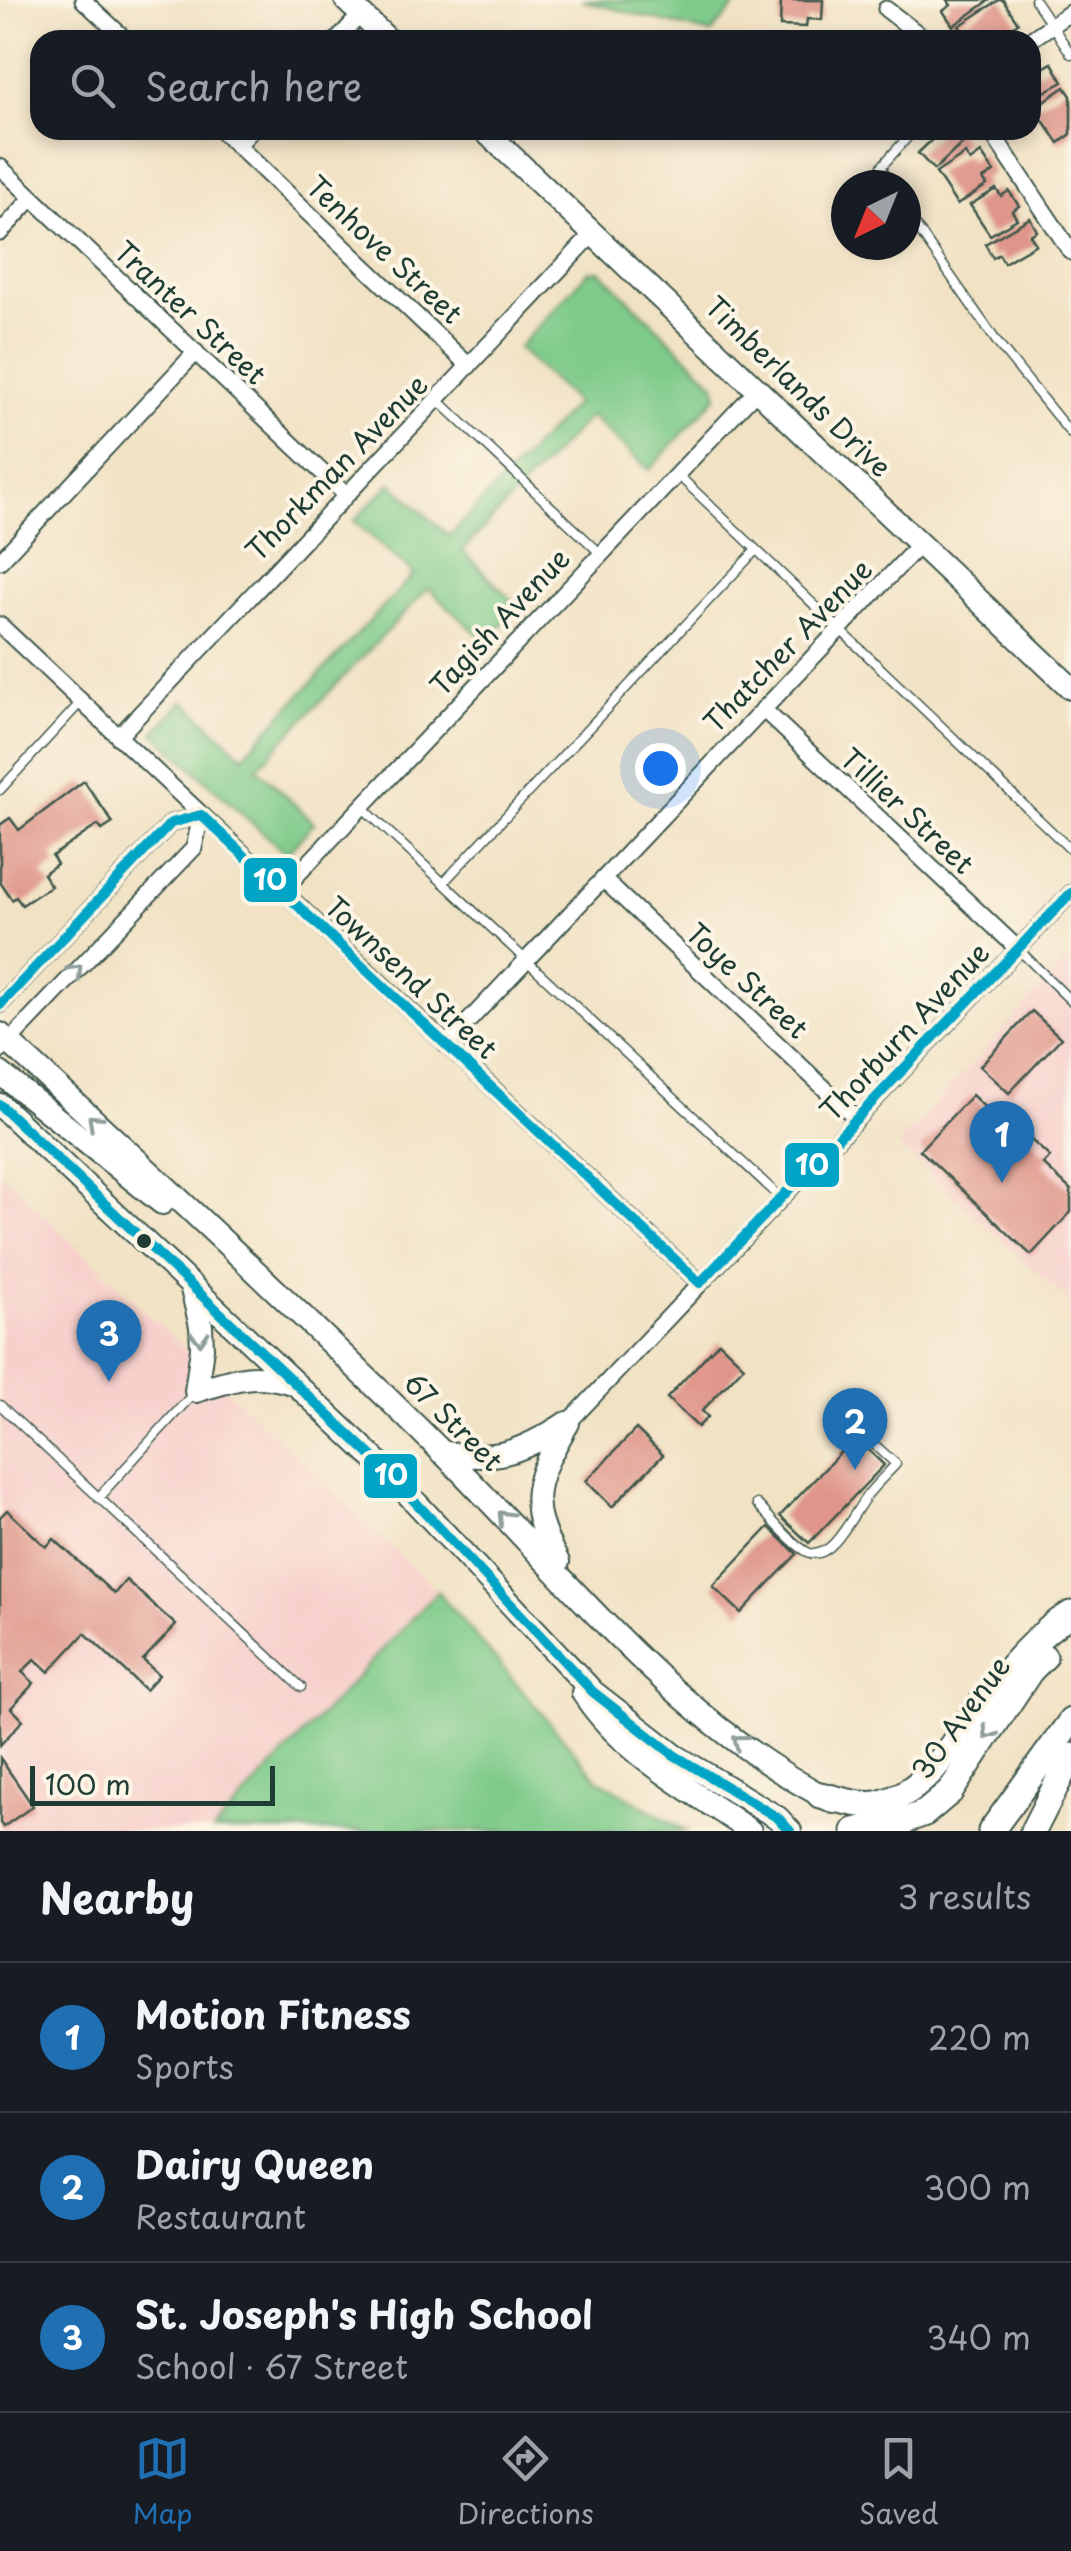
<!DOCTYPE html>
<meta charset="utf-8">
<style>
body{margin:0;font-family:"Playpen Sans",sans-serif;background:#20242c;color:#f1f3f6}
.compass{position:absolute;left:831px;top:170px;width:90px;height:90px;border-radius:50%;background:#171b24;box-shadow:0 5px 15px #0003;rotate:223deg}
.scale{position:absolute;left:30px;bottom:25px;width:245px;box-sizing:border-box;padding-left:10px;border:5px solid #1f3d34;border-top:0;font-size:28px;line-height:35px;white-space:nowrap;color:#1f3d34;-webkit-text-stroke:8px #fcf5e5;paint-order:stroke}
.you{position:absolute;left:660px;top:768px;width:35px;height:35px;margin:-25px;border:8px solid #fff;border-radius:50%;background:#1a73e8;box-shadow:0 0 0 15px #1a73e833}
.badge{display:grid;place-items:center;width:65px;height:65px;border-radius:50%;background:#1f6fb2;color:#fff;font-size:32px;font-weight:700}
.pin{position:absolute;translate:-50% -82px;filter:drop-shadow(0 2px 5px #0008)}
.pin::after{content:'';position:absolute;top:52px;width:35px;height:30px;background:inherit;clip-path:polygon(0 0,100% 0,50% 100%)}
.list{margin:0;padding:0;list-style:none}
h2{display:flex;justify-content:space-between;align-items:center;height:130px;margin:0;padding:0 40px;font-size:42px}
h2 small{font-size:32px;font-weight:400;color:#9ea1a6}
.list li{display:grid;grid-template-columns:65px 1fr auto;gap:30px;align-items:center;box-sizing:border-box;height:150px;padding:0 40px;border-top:2px solid #363941}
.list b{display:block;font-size:38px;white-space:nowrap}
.list p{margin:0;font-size:32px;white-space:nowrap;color:#9ea1a6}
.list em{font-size:32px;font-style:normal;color:#9ea1a6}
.icon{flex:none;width:55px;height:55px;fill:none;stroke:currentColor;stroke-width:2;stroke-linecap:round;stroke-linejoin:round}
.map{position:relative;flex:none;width:1071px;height:1831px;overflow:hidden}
.search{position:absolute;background:#171b24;box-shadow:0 5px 15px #0003;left:30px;right:30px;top:30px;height:110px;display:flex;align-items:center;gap:25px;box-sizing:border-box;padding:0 35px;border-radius:30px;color:#9ea1a6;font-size:38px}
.sheet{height:580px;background:#171b24}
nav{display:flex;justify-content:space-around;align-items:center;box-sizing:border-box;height:140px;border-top:2px solid #363941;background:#171b24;font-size:28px;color:#9ea1a6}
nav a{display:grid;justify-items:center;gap:5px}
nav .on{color:#1f6fb2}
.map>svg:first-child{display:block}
.built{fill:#f7d0cc}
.green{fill:#7fcb8a;stroke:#4f845f;stroke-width:2.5}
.building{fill:#df958a}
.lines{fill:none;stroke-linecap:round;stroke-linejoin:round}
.lane-casing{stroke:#3e564a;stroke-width:11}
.street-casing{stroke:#3e564a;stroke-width:19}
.secondary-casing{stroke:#3e564a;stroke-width:26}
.primary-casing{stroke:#3e564a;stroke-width:29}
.lane{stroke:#fff;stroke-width:8}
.street{stroke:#fff;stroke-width:15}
.secondary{stroke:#fff;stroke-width:22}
.primary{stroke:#fff;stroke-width:25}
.bus-1-casing{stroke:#fcf5e5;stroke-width:18}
.bus-1{stroke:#02a4c6;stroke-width:10}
.oneway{stroke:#8f9e9a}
.bus-dot{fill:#1f3d34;stroke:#fcf5e5;stroke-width:4}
.labels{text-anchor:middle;stroke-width:8;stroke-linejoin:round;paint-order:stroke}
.street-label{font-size:28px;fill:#1f3d34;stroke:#fcf5e5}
.line-badge{stroke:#fcf5e5;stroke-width:4}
.badge-label{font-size:28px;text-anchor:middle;font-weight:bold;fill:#fff}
</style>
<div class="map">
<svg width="1071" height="1831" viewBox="0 0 1071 1831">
<rect width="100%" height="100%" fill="#fcf5e5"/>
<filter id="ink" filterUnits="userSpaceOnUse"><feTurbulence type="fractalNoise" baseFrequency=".01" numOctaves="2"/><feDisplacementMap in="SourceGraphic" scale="20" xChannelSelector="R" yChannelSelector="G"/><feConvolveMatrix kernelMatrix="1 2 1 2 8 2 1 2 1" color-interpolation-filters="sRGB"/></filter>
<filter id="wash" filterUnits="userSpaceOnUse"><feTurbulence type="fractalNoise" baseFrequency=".0048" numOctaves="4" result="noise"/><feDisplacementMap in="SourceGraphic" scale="40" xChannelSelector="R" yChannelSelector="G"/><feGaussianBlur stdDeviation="2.25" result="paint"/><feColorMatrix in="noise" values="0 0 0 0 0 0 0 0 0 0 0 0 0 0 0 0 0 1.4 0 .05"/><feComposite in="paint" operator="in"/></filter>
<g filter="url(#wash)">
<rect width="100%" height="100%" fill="#f1e2c4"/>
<path class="built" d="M1071 956V1303L898 1145Z
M0 1173 437 1591 213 1831H0Z"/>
<path class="green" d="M581 0H740L711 34Z
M600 271 715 384 717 396 649 470 590 416 462 551 519 607 485 641 428 588 257 768 314 823 286 854 154 733 183 700 243 756 414 574 354 521 391 483 449 536 576 403 518 348 588 272Z
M437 1591 599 1780 686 1831H213Z"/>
<g id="blocks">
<path class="building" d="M781 0H823L822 20 807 19 806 27 780 26Z
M947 0H990L953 26 943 11 951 5Z
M999 0H1003L1018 23 993 40 983 37 968 40 959 26Z
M1052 63 1063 82 1031 99V75Z
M1065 87 1071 96V134L1059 143 1034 108Z
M942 130H963L959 134 965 141 934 170 918 153Z
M981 153 994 172 983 179 987 185 957 205 936 173 965 154 970 161Z
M996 189 1001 196 1009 191 1019 206 1012 211 1017 219 990 235 970 205Z
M1030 218 1037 231 1030 235 1036 244 1004 263 999 254 993 258 985 244Z
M84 781 113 823 102 830 98 825 52 856 57 864 43 874 51 886 22 905 16 897 12 900 0 882V825L10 818 19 830Z
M1032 1011 1061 1038 1009 1093 980 1066Z
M972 1095 1011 1133 1017 1127 1050 1157 1043 1164 1071 1190V1212L1031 1255 920 1150Z
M719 1342 744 1366 702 1411 708 1417 698 1427 667 1398Z
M636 1429 663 1455 612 1507 586 1481Z
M855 1437 884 1465 809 1543 780 1516Z
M7 1510 46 1547 54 1539 114 1594 126 1580 176 1625 143 1660 159 1675 145 1690 85 1633 49 1672 35 1659 22 1672 34 1683 11 1708 23 1720 0 1745V1517Z
M769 1527 797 1554 741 1613 713 1586Z
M0 1758 33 1806 3 1827 0 1823Z"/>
</g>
</g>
<g filter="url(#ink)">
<use href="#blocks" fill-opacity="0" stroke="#3e564a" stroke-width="2.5"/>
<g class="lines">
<defs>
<path id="lane" d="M1035 0 1071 54
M888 185 882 166 914 130
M906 212 999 345 1071 434
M437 399 600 553
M676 473 1071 850
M0 790 81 702
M362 807 781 1198
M443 883 756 550
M1018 949 1071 1001
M0 1405 301 1687
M98 1498 193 1394
M757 1504C769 1516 795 1548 810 1553 834 1560 855 1509 869 1493 877 1483 887 1474 896 1464L842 1415"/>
<path id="street" d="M83 0 126 40
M886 9 926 40
M337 40 361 14
M1030 40 1071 12
M221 130 469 366
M990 130 1071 252
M237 146 252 130
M0 167 345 494
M0 233 32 198
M0 561 196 352
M0 625 700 1283
M763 709 1018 949
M118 737 593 234
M603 879 857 1119
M282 891 757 390
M0 1005 171 823 201 815
M446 1045 920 544
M0 1051 194 848 201 815
M568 1423 1071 893"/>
<path id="secondary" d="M346 0 388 40
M484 130 1071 688
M0 1034C149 1170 297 1308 440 1450 563 1573 676 1723 834 1802
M0 1073 162 1203
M0 1105 376 1460 593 1692 674 1755 778 1818 790 1831
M191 1285 201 1326 202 1348 196 1391C235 1379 251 1371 292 1383
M441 1452C495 1462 520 1453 565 1424
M558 1562C524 1500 535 1480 568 1423
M583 1693C624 1756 691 1789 750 1831"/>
<path id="primary" d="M820 1795C839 1799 862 1808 881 1803 930 1791 955 1738 983 1701 1007 1671 1037 1633 1071 1614
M890 1826 925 1813 950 1792 1030 1671 1044 1657
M855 1831 883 1824 899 1831
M991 1831 1071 1721
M1033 1831 1071 1756"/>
</defs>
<use href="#lane" class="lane-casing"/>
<use href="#street" class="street-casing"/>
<use href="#secondary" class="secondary-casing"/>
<use href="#primary" class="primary-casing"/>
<use href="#lane" class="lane"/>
<use href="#street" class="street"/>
<use href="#secondary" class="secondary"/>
<use href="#primary" class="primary"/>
<defs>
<path id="bus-1" d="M0 1005 171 823 201 815 700 1283 1071 893
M0 1105 376 1460 593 1692 674 1755 778 1818 790 1831"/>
</defs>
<use href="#bus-1" class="bus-1-casing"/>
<use href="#bus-1" class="bus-1"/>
</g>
<defs><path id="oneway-chevron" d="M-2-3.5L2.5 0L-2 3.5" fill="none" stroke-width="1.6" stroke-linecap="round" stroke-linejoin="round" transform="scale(2.5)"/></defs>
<g class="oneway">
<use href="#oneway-chevron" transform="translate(76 971) rotate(-46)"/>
<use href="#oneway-chevron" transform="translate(94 1121) rotate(-137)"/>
<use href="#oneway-chevron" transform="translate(200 1338) rotate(87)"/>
<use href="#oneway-chevron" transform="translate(504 1517) rotate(-134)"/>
<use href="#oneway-chevron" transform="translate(989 1733) rotate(124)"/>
<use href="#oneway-chevron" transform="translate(739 1741) rotate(-143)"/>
</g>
</g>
<circle class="bus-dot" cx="144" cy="1241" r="9"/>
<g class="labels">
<g class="street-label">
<text transform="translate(384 250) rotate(43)" y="10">Tenhove Street</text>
<text transform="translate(190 313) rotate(43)" y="10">Tranter Street</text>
<text transform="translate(798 387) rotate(44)" y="10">Timberlands Drive</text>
<text transform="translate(337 468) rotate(-46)" y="10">Thorkman Avenue</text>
<text transform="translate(500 622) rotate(-47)" y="10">Tagish Avenue</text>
<text transform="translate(788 646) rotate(-46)" y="10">Thatcher Avenue</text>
<text transform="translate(907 811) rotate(43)" y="10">Tillier Street</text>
<text transform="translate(411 978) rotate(43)" y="10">Townsend Street</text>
<text transform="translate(747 981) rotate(43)" y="10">Toye Street</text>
<text transform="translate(905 1032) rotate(-47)" y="10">Thorburn Avenue</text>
<text transform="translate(453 1422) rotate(45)" y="10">67 Street</text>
<text transform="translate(961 1718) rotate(-54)" y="10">30 Avenue</text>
</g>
</g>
<g class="line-badge">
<rect x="242" y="856" width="57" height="48" rx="10" fill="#02a4c6"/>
<rect x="783" y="1141" width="58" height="48" rx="10" fill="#02a4c6"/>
<rect x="362" y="1452" width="57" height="48" rx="10" fill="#02a4c6"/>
</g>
<g class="badge-label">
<text x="270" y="890">10</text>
<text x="812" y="1175">10</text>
<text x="391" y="1485">10</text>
</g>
</svg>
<svg class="compass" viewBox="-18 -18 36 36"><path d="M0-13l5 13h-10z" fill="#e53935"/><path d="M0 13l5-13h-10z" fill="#9ea1a6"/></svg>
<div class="scale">100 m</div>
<div class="you"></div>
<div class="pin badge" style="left:1002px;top:1183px">1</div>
<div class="pin badge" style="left:855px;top:1470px">2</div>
<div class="pin badge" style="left:109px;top:1382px">3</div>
<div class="search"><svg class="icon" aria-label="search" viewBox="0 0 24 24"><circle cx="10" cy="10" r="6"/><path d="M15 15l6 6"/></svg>Search here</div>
</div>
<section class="sheet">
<h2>Nearby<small>3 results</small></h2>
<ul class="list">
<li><span class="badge">1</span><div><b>Motion Fitness</b><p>Sports</p></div><em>220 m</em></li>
<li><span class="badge">2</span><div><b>Dairy Queen</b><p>Restaurant</p></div><em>300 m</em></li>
<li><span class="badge">3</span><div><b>St. Joseph's High School</b><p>School · 67 Street</p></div><em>340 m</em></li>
</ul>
</section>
<nav>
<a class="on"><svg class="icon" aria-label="map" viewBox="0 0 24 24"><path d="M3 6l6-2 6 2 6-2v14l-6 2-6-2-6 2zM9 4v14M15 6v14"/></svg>Map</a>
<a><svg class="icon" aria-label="directions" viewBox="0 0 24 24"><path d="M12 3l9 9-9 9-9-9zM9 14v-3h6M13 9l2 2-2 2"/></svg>Directions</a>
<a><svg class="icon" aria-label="saved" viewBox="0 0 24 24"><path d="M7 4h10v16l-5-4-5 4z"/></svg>Saved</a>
</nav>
